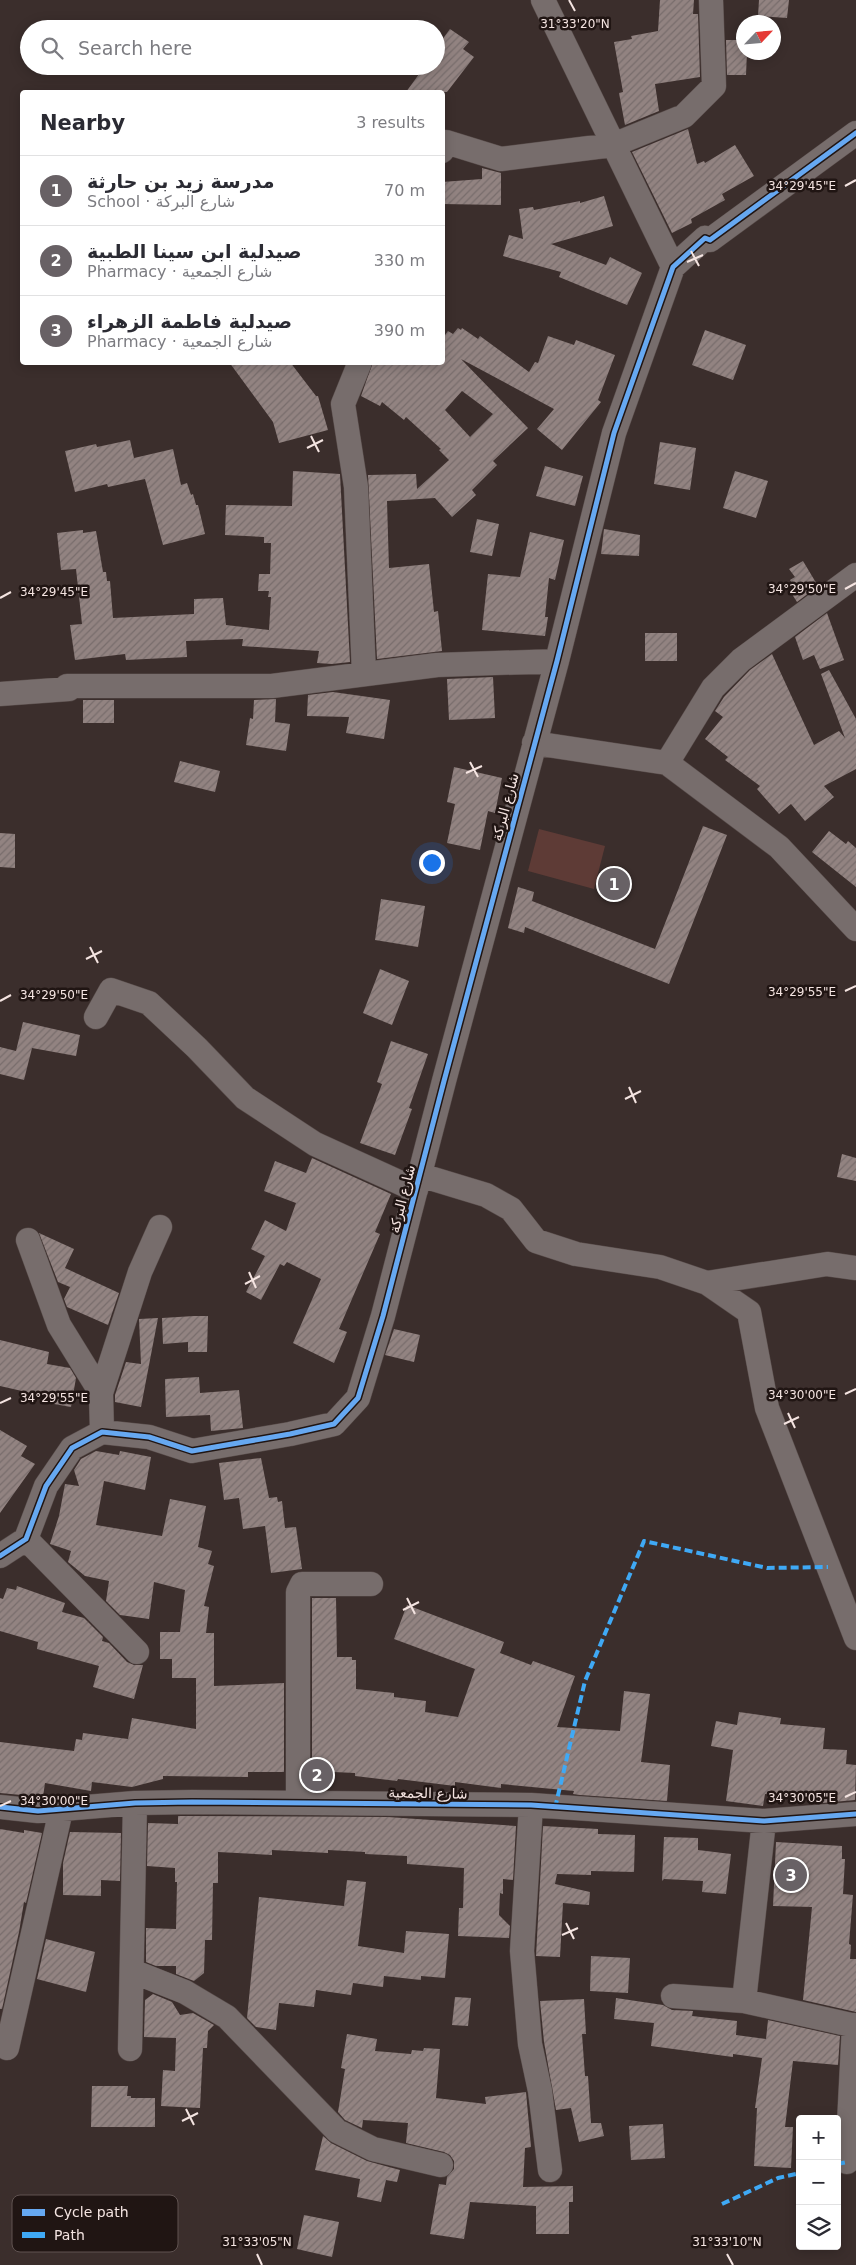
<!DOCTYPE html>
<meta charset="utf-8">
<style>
body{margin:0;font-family:"DejaVu Sans",Vazirmatn,sans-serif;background:#f2f2f3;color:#2b2b33}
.controls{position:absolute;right:15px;bottom:15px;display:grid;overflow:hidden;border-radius:5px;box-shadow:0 2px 12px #0003}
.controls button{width:45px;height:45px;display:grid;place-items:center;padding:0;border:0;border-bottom:1px solid #e1e1e2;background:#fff;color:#2b2b33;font:25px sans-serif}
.compass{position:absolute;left:736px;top:15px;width:45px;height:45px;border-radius:50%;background:#fff;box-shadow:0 2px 12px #0003;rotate:64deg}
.you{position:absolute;left:431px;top:862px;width:18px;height:18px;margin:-12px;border:4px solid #fff;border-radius:50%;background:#1a73e8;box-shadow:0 0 0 8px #1a73e833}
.badge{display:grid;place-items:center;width:32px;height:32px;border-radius:50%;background:#686165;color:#fff;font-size:16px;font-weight:700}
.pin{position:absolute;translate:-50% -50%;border:2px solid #fff;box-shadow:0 1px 5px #0006}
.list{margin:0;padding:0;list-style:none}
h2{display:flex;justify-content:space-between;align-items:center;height:65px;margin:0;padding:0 20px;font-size:21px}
h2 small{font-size:16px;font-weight:400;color:#7c7c81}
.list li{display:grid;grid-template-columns:32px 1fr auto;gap:15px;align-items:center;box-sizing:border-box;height:70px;padding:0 20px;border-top:1px solid #e1e1e2}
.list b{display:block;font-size:19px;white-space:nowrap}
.list p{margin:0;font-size:16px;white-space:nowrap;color:#7c7c81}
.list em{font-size:16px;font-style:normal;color:#7c7c81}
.icon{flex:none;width:28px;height:28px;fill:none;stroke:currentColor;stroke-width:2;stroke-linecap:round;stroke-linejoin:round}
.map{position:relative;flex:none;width:856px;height:2265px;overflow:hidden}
.search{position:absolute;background:#fff;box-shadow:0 2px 12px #0003;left:20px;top:20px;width:425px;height:55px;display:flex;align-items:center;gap:12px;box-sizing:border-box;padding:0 18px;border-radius:28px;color:#7c7c81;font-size:19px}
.panel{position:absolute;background:#fff;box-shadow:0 2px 12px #0003;left:20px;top:90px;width:425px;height:275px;border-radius:5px}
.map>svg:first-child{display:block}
.green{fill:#5e3b36}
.building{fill:url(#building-hatch);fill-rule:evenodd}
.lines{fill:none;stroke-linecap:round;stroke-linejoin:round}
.minor-casing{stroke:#584c4a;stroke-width:25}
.minor{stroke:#776d6c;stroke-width:24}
.quiet{stroke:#3fa9f5;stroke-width:4;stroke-dasharray:8 4;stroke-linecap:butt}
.cycleway-casing{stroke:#201513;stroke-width:8}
.cycleway{stroke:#66a8f1;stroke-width:5}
.ticks{fill:none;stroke:#f4e4e1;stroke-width:2}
.labels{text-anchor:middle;stroke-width:5;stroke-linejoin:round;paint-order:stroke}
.street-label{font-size:14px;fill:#f4e4e1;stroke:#201513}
.key{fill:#201513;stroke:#605351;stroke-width:1}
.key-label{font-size:14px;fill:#f4e4e1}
.ticks-label{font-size:12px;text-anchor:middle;fill:#f4e4e1;stroke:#201513;stroke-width:5;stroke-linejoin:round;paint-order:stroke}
</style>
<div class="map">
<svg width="856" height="2265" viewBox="0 0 856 2265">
<defs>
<pattern id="building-hatch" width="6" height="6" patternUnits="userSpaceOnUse" patternTransform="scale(1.25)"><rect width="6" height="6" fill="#928381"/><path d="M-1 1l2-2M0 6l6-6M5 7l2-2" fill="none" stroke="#786d6c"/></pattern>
</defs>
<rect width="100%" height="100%" fill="#3b2e2c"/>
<path class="green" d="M539 829 605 846 594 889 528 871Z"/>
<path class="building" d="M660 0H694L693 14H698L700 77 655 84 659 111 625 125 619 93 623 92 614 42 632 39 631 36 658 31Z
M759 0H789L787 18 758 16Z
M450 29 469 42 463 49 474 57 447 92H406L425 66H436V48Z
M726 40H744V52H747L746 75H727Z
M688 129 697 164 704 161 705 163 735 145 754 176 722 194 725 200 691 219 692 223 672 233 632 152Z
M482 168 501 173V205L442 204V182L482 179Z
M604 196 613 226 551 244 606 265 610 257 642 273 627 305 559 277 561 272 503 256 509 235 523 239 519 209 533 207 534 210 580 201V203Z
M458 328 461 330 462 328 478 339 480 336 529 372 535 362 538 363 548 336 574 345 576 340 615 355 598 400 601 402 562 450 537 429 554 409 461 359 528 428 493 461 497 465 472 490 476 495 452 517 435 498 387 501 389 568 429 564 434 612 438 611 442 651 377 659 368 475 416 474 417 489 449 460 439 450 441 449 406 417 404 420 382 402 380 406 361 396 373 362H442V339L448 331 453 334ZM462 391 493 414 470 437 445 410Z
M705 330 746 345 733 380 692 365Z
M229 362H290L316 396H318L328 430 279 443 273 422Z
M130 440 134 458 173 449 181 485 187 483 191 495 193 494 196 505H198L205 534 163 545 145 479 108 487 107 484 75 492 65 451 96 444 97 447Z
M660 442 696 448 690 490 654 484Z
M545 466 583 476 575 506 536 496Z
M293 471 340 474 350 662 332 664 317 663 319 651 242 646 243 639 186 641 187 657 126 660 125 654 75 660 70 625 82 624 76 569 61 570 57 533 83 530V533L96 531 103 572H106L107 581H110L113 618 194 614V599L223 598 226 625 269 630 271 597H268L269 591H258L259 574H270L271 543H264V537L225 535 226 505 292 506Z
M735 471 768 481 756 518 723 508Z
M477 519 499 524 492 556 470 552Z
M604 529 640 535 639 556 601 554Z
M530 532 564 540 555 580 549 578 545 617H548L545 636 482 630 488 574 520 577Z
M803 561 818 586 797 602 790 591 795 588 790 580 795 577 789 569Z
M827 613 844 660 820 669 814 655 803 660 795 637Z
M645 633H677V661H645Z
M772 654 814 745 839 731 845 738 821 674 829 670 856 719V769L824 786 834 797 805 821 791 804 779 814 757 789 760 786 725 760 728 757 705 739 723 717 715 711 724 697 750 670Z
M493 677 495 718 449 720 447 679Z
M333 692 390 700 384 739 346 733 349 717 307 716 308 695Z
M276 699 275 722 290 724 286 751 246 745 250 718 253 719 254 700Z
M83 700H114V723H83Z
M180 761 220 771 215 792 174 782Z
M454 767 502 778 495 813 488 811 480 850 447 843 455 804 447 802Z
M703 826 727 835 669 984 525 927 524 933 508 928 518 887 534 892 532 901 655 949Z
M829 831 846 844 848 841 856 848V887L812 852Z
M0 833 15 834V868L0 867Z
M381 899 425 906 418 947 375 940Z
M380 969 409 981 392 1025 363 1013Z
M23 1022 80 1035 76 1056 32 1048 24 1080 0 1074V1047L16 1051Z
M391 1041 428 1054 409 1108 412 1109 395 1155 360 1143 382 1084 377 1082Z
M842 1154 856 1158V1181L837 1177Z
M312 1158 391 1194 375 1232 380 1234 339 1329 347 1332 334 1363 293 1343 321 1279 287 1262 284 1266 280 1264 261 1300 246 1292 265 1256 251 1249 265 1220 286 1231 296 1203 264 1191 275 1161 306 1173Z
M39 1233 74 1249 65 1268 119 1293 108 1325 67 1307 64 1299 70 1287 58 1282Z
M194 1316H208L207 1352H188V1342L163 1344 162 1318Z
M158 1318 141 1407 115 1402V1395L126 1362 141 1364 139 1319Z
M394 1329 420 1335 414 1362 385 1355Z
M0 1340 49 1352 47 1364 70 1368 76 1378 71 1407 43 1402 44 1396 0 1386Z
M199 1377 200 1393 239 1390 243 1428 211 1431 210 1415 166 1417 165 1379Z
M0 1430 27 1446 21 1456 35 1464 0 1513Z
M96 1451 119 1455 120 1451 151 1457 145 1490 104 1481 96 1525 162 1536 170 1499 206 1506 198 1547 212 1551 208 1564 214 1566 204 1606 209 1607 206 1633H214V1686L284 1683V1772H248V1777L163 1776V1779L132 1787 92 1782 91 1791 45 1783 43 1797 0 1793V1742L74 1751 76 1739 82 1740 83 1733 128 1739 132 1718 196 1729V1678H172V1659H160V1632H180L185 1590 154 1582 149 1619 120 1615 106 1601 109 1581 85 1576 68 1562 71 1551 50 1544 59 1516 65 1484 79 1486 74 1470 81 1459Z
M261 1458 269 1498 277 1497 278 1502 282 1501 285 1528 296 1527 302 1569 271 1573 265 1526 243 1529 239 1498 224 1500 219 1463Z
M17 1586 65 1603 62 1612 84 1618 103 1637 102 1641 109 1643 127 1662 134 1665H143L134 1699 93 1687 99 1666 37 1649 38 1642 0 1631V1598L3 1599 7 1588 16 1590Z
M312 1598H336L337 1657H352V1660H356V1689L394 1693V1697L426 1701 425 1712 458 1717 475 1669 394 1639 407 1605 504 1642 500 1653 531 1665 533 1661 575 1676 557 1727 620 1731 624 1691 650 1694 641 1762 670 1765 667 1801 580 1795 573 1794 574 1791 501 1784V1788L455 1782V1786L398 1779 397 1781 355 1776V1773L312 1771Z
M739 1712 781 1718 780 1724 825 1728 823 1749 847 1750 846 1764 856 1765 855 1800 822 1803V1801L765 1794 763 1806 726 1801 733 1750 711 1746 716 1721 737 1725Z
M178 1816 388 1817 516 1826 513 1880 503 1879V1894L500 1893 499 1915 510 1926 509 1938 458 1936 459 1908H463L464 1868 407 1864V1856L365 1854V1852L328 1850V1853L272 1850V1855L218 1852V1883H213L212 1940H205L204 1973 194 1981 176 1974V1966H156L146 1962V1928L176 1929 177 1882H175V1868L147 1866 148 1823 178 1824Z
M543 1826 598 1829V1834L635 1835 634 1872 591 1871V1875L557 1874 555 1884 590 1892 589 1905 563 1903 560 1957 536 1956Z
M0 1829 24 1833V1830L42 1833 26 1903 24 1902 19 1932 2 2009H0Z
M70 1832 121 1833 120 1881 101 1880V1896L63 1895V1863Z
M664 1837 698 1838V1850L731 1854 726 1894 702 1892 703 1881 664 1879 662 1881Z
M776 1842 842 1846V1859H845L843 1894 853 1895 849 1944 851 1945 850 1959H856V2012L803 2000 812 1907 773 1906Z
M347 1880 366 1882 358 1946 404 1953 406 1931 449 1934 445 1978 421 1976V1980L384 1976 383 1987 353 1983 351 1995 316 1990 314 2007 279 2003 276 2030 256 2027 247 2018 259 1897 344 1906Z
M46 1939 95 1952 86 1992 37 1979Z
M591 1956 630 1958 628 1993 590 1991Z
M153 1994 172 2002 180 2015 193 2013 214 2025 208 2031 207 2048H203L200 2108 161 2106 163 2070 175 2071 176 2038 144 2037 145 2000Z
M455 1997 471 1998 468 2026 452 2025Z
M616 1998 663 2005 672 2010 693 2011 692 2016 737 2021 736 2035 766 2039 768 2020 840 2036 838 2065 793 2061 785 2127H793L791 2168 754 2166 757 2108H755L762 2058 733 2054V2057L651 2046 654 2023 614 2019Z
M584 1999 586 2034H582L585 2076H588L591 2123H601L604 2136 579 2142 571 2108 556 2110 544 2042 540 2001Z
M347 2034 377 2039 375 2051 411 2054 412 2050 423 2051 424 2048 440 2049 436 2098 486 2104 485 2097 526 2092 531 2147 525 2148 523 2187 573 2186V2202H569V2234H536V2206L470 2202 464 2239 430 2234 439 2184 446 2185 447 2177 454 2169V2161L450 2155 444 2152 406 2143 408 2123 363 2120 362 2128 345 2120 338 2112 345 2069 341 2068Z
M92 2086H128L127 2096H131V2098H155V2127H91Z
M663 2124 665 2158 631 2160 629 2126Z
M323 2136 331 2143 367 2161 400 2170 397 2182 386 2180 381 2202 357 2197 360 2179 315 2170Z
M304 2215 339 2222 332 2257 297 2249Z"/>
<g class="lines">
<defs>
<path id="minor" d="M543 0 673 267
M442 151 446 142 501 159 613 145 684 116 714 86 711 0
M360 362 343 404 356 487 364 674
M0 694 69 689 67 686H272L437 665 557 661
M534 743 667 763 779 847 856 929
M667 763 713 688 741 660 856 575
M96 1017 111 990 149 1003 197 1048 245 1098 315 1144 416 1190
M420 1175 486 1195 511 1209 536 1241 576 1254 660 1267 707 1283 749 1312 767 1408 856 1638
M28 1240 59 1325 101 1393
M707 1283 827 1264 856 1268
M102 1432 101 1393 140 1272 160 1227
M26 1539 137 1652
M0 1556 26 1539 46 1486 72 1448 102 1432 149 1437 192 1451 290 1434 334 1424 358 1398 383 1316 444 1081 557 661 614 433 673 267 705 238 710 240 856 133
M298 1803V1592L302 1584H371
M531 1805 522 1951 530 2044 540 2091 550 2170
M0 1807 38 1811 135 1803 192 1802 531 1805 764 1821 856 1814
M132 1971 185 1992 227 2017 337 2131 373 2149 441 2165
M673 1996 744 2001 856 2026
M744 2001 764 1821
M7 2048 61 1810
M130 2049 135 1803
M847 2162 854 2025"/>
</defs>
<use href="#minor" class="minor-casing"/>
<use href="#minor" class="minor"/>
<path class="quiet" d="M555 1808 585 1681 644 1541 767 1568 828 1567
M837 2164 847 2162
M722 2204 778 2178 800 2173"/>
<defs>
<path id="cycleway" d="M0 1556 26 1539 46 1486 72 1448 102 1432 149 1437 192 1451 290 1434 334 1424 358 1398 383 1316 444 1081 557 661 614 433 673 267 705 238 710 240 856 133
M0 1807 38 1811 135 1803 192 1802 531 1805 764 1821 856 1814"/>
</defs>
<use href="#cycleway" class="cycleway-casing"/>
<use href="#cycleway" class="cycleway"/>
</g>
<path class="ticks" d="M569 0 575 11M845 186 856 180M691 251 699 266M687 262 703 255M311 436 319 452M307 448 323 440M845 589 856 583M0 598 11 592M470 762 478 777M466 773 482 766M90 947 98 963M86 959 102 951M845 991 856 986M0 1001 11 995M629 1087 636 1103M625 1099 641 1091M249 1272 256 1288M245 1284 260 1276M845 1394 856 1389M0 1403 11 1398M788 1413 795 1428M784 1424 799 1417M407 1598 415 1614M403 1610 419 1602M845 1797 856 1792M0 1806 11 1801M566 1923 574 1939M562 1935 578 1928M186 2109 194 2125M182 2121 198 2113M257 2254 262 2265M727 2254 733 2265"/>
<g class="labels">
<g class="street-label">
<text transform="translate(505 807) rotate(-75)" y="5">شارع البركة</text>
<text transform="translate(402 1199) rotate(-76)" y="5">شارع البركة</text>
<text transform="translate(428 1793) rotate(1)" y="5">شارع الجمعية</text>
</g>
</g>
<rect x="12" y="2195" width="166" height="57" rx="8" class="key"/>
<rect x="22" y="2209" width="23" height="7" fill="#66a8f1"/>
<rect x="22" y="2232" width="23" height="6" fill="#3fa9f5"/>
<g class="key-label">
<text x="54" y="2217">Cycle path</text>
<text x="54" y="2240">Path</text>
</g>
<g class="ticks-label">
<text x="575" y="28">31°33'20"N</text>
<text x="802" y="190">34°29'45"E</text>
<text x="802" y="593">34°29'50"E</text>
<text x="54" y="596">34°29'45"E</text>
<text x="802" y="996">34°29'55"E</text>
<text x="54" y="999">34°29'50"E</text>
<text x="802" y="1399">34°30'00"E</text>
<text x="54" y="1402">34°29'55"E</text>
<text x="802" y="1802">34°30'05"E</text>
<text x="54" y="1805">34°30'00"E</text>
<text x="257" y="2246">31°33'05"N</text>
<text x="727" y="2246">31°33'10"N</text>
</g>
</svg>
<div class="controls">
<button>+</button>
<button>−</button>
<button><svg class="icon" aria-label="layers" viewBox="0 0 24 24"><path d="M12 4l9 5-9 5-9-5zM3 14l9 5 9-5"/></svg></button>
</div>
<svg class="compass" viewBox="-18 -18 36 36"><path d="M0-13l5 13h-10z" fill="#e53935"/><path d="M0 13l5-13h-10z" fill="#7c7c81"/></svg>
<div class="you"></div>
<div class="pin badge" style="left:614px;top:884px">1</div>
<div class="pin badge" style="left:317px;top:1775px">2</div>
<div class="pin badge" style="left:791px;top:1875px">3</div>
<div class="search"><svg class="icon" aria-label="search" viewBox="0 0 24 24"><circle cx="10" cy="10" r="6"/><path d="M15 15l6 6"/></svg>Search here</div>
<section class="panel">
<h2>Nearby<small>3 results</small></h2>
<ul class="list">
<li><span class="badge">1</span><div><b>مدرسة زيد بن حارثة</b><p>School · شارع البركة</p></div><em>70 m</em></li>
<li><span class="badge">2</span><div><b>صيدلية ابن سينا الطبية</b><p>Pharmacy · شارع الجمعية</p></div><em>330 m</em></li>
<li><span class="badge">3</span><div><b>صيدلية فاطمة الزهراء</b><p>Pharmacy · شارع الجمعية</p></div><em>390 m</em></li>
</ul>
</section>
</div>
